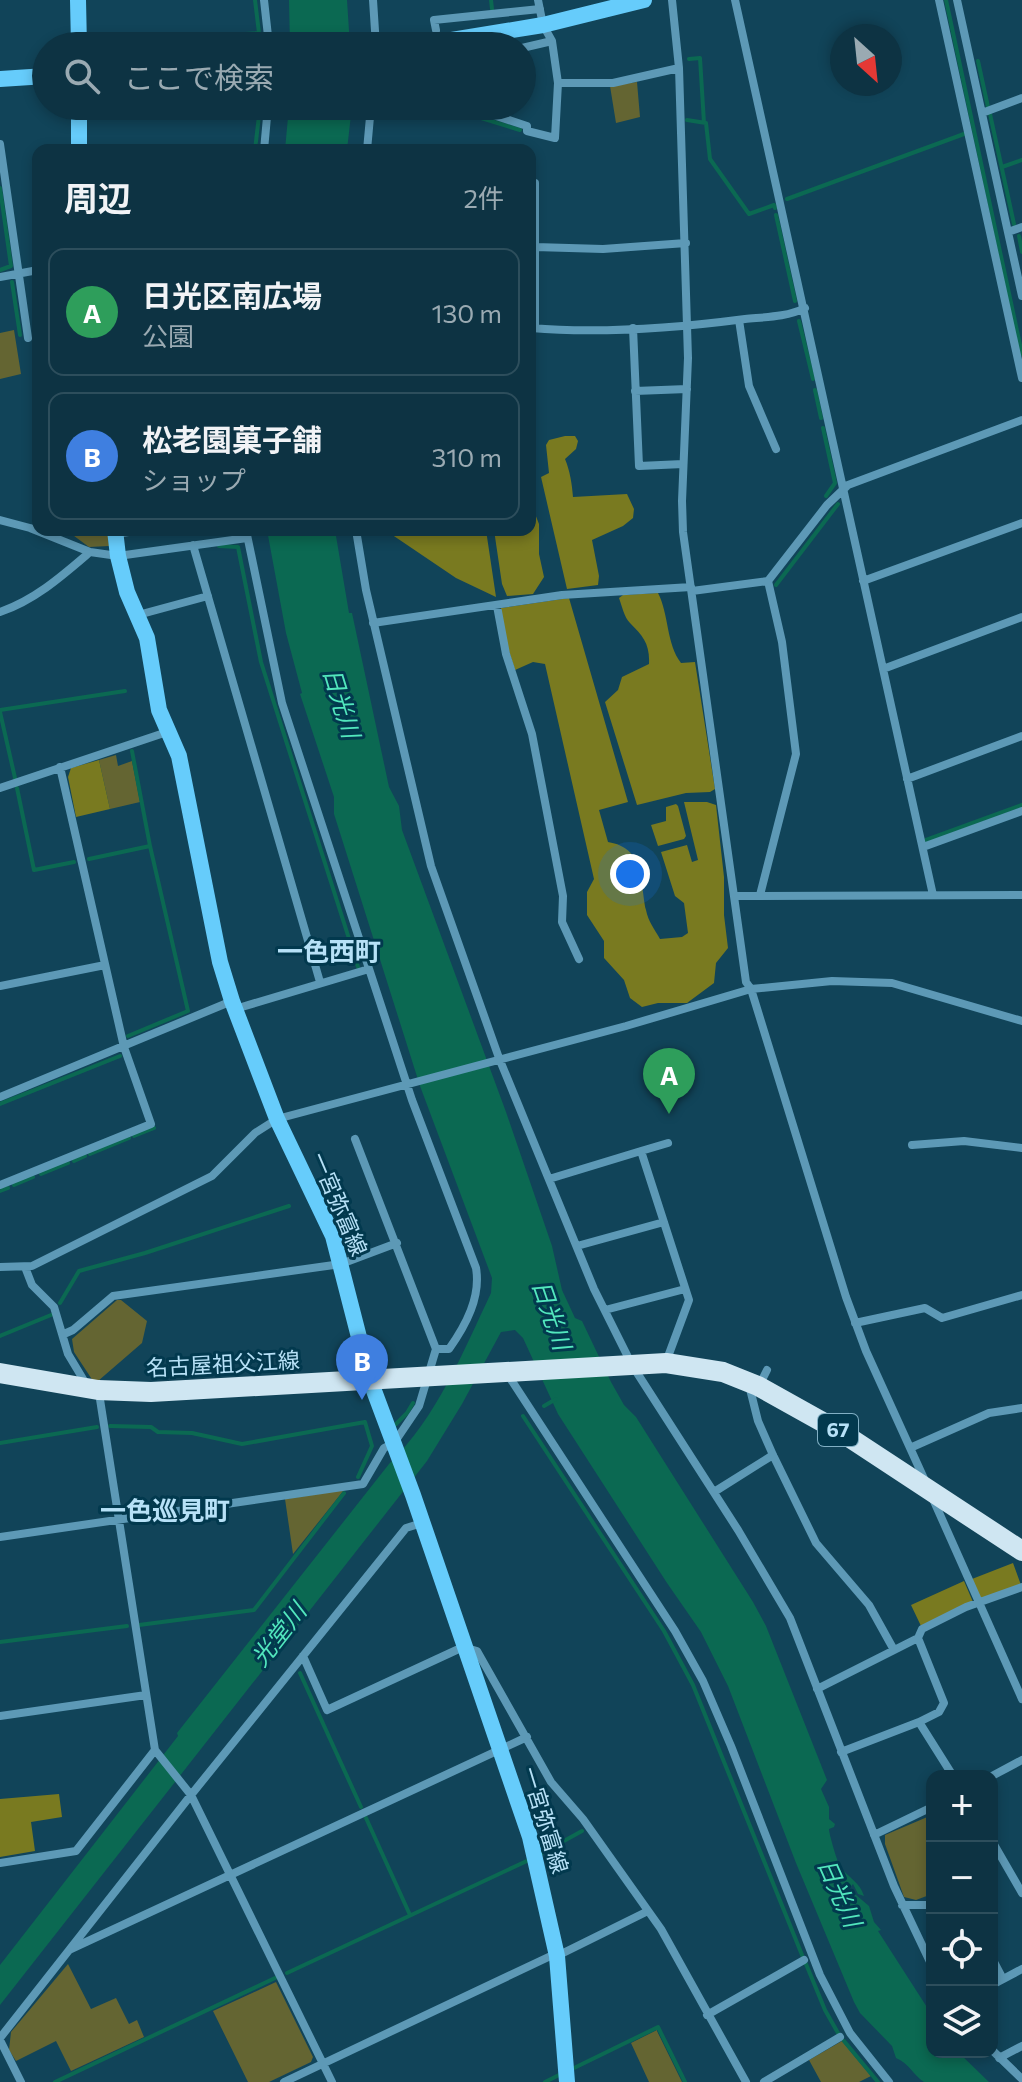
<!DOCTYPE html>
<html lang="ja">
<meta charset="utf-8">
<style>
body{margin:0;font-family:Commissioner,"Noto Sans JP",sans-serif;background:#163b4a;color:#f1f3f6}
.controls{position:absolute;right:24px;bottom:24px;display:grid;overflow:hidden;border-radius:16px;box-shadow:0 4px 12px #0003}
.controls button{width:72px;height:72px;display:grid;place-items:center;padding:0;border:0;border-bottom:2px solid #2d4e5c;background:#0d3343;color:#f1f3f6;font:40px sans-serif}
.compass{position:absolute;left:830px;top:24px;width:72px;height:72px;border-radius:50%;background:#0d3343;box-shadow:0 4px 12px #0003;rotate:153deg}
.you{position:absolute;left:630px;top:874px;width:28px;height:28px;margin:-20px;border:6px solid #fff;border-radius:50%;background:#1a73e8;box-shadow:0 0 0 12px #1a73e833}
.badge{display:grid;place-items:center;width:52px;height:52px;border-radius:50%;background:#efa377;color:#fff;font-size:26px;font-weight:700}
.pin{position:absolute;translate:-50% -66px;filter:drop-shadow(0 2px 4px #0008)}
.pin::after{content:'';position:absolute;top:42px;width:28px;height:24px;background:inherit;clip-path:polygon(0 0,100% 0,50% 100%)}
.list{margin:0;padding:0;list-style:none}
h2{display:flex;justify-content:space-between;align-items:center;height:104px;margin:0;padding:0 32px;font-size:34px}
h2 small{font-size:26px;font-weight:400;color:#9aaab2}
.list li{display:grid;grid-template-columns:52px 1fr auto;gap:24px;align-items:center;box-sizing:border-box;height:128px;margin:0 16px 16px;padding:0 16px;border:2px solid #2d4e5c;border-radius:16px}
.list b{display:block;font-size:30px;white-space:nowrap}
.list p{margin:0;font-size:26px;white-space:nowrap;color:#9aaab2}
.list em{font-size:26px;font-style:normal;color:#9aaab2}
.icon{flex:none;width:44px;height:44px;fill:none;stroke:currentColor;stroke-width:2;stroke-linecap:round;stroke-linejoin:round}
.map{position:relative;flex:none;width:1022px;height:2082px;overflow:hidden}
.search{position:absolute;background:#0d3343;box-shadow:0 4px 12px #0003;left:32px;top:32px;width:504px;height:88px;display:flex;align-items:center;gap:20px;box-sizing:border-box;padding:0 28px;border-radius:44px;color:#9aaab2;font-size:30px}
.panel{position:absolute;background:#0d3343;box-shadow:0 4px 12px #0003;left:32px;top:144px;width:504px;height:392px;border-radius:16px}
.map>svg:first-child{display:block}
.green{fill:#646532}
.forest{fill:#797a20}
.water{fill:#0b6952}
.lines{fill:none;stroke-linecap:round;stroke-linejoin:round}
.stream{stroke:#0b6952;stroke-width:4}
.minor{stroke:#5d99b6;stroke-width:8}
.secondary{stroke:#66ccfb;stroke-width:16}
.primary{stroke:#cfe6f2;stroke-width:20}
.labels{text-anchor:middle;stroke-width:6;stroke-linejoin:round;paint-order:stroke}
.shield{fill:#02394e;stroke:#81afc4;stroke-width:2}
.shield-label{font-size:20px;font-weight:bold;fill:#b7e1f7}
.street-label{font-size:22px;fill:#b7e1f7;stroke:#02394e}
.water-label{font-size:24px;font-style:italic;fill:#52e7bd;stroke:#02394e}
.quarter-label{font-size:26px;font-weight:bold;fill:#b7e1f7;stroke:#02394e}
</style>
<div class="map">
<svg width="1022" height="2082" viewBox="0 0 1022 2082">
<rect width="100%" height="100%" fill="#114459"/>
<path class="green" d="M637 82 640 117 616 123 610 86Z
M14 330 21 374 0 379V333Z
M66 530H108L109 546 89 547Z
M116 755 118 766 132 761 140 802 110 809 99 760Z
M117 1300H121L147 1321 142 1343 98 1381H93L74 1352 72 1339Z
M344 1490 293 1554 285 1499Z
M932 1815V1894L916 1900 904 1897 885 1844V1835Z
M68 1964 91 2009 116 1998 129 2024 137 2020 144 2037 71 2071 56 2041 16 2061 9 2050 11 2032Z
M276 1982 313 2057 311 2062 269 2082H248L213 2011Z
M657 2030V2031L682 2082H649L631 2043Z
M842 2041 871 2076 859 2082H821L809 2060Z"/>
<path class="forest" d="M565 436H575L578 441 576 449 565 459C570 471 572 484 573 497L627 494 634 509 633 518 623 526 592 540 599 576 598 585 567 589 541 477 549 473 546 445 549 440Z
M530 501 539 524V554L544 577 533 594 507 596 502 584 494 530H530Z
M385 530H486L496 597 456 578Z
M658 593C669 614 666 644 681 663L695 662 715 789 710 792 686 793 637 805 605 702 618 690 622 677 649 664C650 644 643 636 630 623 624 617 622 606 619 598L623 595Z
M569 598 628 802 599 810 608 842C645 848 640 881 646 910 648 921 655 930 660 939L682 937 688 933 684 903 675 896 661 852 687 845 692 862 698 860 684 802H707L716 805 724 877V915L728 948 716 963 714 983 687 1003H658L642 1007 630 998 624 980 604 958V941L587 915V892L594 879 545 664 533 662 515 670 505 639 501 608Z
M99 760 110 809 76 817 68 777 71 768Z
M676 804 678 806 686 836 684 839 658 846 651 825 666 821V807Z
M1013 1563 1021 1585 980 1599 972 1579Z
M964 1581 973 1602 921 1626 911 1605Z
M59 1794 62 1817 31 1822 35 1851 0 1857V1799Z"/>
<path class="water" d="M289 0H347L350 46H290Z
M289 106H352L347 150H285Z
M267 530H335L349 613H352L389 787 399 806 402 830 506 1112 552 1246 562 1290 575 1318 582 1321 611 1382 624 1405 636 1417 753 1602 766 1626 827 1780 821 1789 829 1807V1819L835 1824 834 1827 829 1829C829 1834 837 1861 840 1866 848 1878 860 1882 864 1896L858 1894 853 1884 849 1889 869 1906 874 1922 881 1930 878 1931 932 2015V2052H958L989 2082H924C913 2075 909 2063 896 2058L892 2046 860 2013 854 2002 796 1863 728 1686 701 1632 667 1583 558 1414 523 1338 515 1330 501 1332 462 1404 427 1461 0 2005V1965L178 1736 177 1733 389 1464C437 1417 463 1352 491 1293L492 1278 420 1086 334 814V797L300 694 302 693 286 633Z"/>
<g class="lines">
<path class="stream" d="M491 0 492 9
M946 0 1022 354
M230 35 259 33 255 0
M689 59 700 58 704 123
M978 61 988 107
M442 106 520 130
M487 107V106
M990 114 1014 224
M687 120 706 123 710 159 749 214 774 205 775 208
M255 150 260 107
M1002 167 1022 160
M0 188 11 266 0 270
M787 199 964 134
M776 215 795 301
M1019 236 1022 252
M12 282 20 335
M799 321 813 379
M815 390 821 418
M823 428 835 483 826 496
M219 546 238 547 261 662 358 967
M776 585 838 504
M0 710 125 691
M0 712 15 778
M17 788 34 870 74 862
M926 840 1022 805
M89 859 150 846
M128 1036 188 1011 150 846 132 751
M0 1104 120 1056
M134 1136 154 1128
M90 1154 129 1138
M74 1161 85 1156
M41 1174 68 1163
M14 1185 33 1177
M0 1191 8 1188
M60 1303 79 1271 145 1253 289 1206
M0 1336 51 1315
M544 1406 556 1399
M523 1416 664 1631 693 1685 802 1955
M396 1424 407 1413 413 1403
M110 1426 151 1427 158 1432 192 1433 242 1444 365 1422 372 1446 358 1477
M0 1443 97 1427
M139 1625 254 1610 344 1493
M0 1642 127 1626
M300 1673 361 1807
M366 1818 410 1915
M542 1853 582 1831
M806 1964 825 2010 838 2033
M287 1973 529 1860
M844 2041 878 2082
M574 2068 658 2027 685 2082
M55 2082 275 1978
M545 2082 561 2074"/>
<path class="minor" d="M264 0 268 36 266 46
M373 0 376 46
M672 0 679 68 688 358 682 501 683 532 746 982 751 989 846 1297 866 1351 926 1483
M735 0 933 895
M939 0 1022 378
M957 0 1022 296
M436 30 434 20 540 9
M522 48 552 41
M558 83H613L679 68
M466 106 527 126V131L555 138 558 83 552 41 543 25 538 0
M982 113 1022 98
M0 144 28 338
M264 150 268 106
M367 150 371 106
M530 182 535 183V328
M1008 232 1022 227
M535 247 603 249 686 243
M0 277 38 270
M739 320 749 386 776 449
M531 328C601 334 676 328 745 319 766 317 787 317 805 308
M633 328 639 466 683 464
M635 391 687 389
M0 520 30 528 90 552 118 556 247 538
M356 530 366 590 431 866 499 1058 594 1289 632 1365 738 1530 790 1618 894 1886 932 1966
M116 534 141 530
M193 545 320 982
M863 581 1022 523
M692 591 768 581 827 505 848 485 1022 420
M497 606 506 654 532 734 563 896 562 922 579 959
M0 612C35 600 62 576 90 552
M138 615 208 596
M373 623 562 595 691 587
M883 669 1022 617
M907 779 1022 736
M0 788 167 732
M923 847 1022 811
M760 895 796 754 782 642 768 581
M734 896 1022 895
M0 986 105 965
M235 1009 369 969
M0 1097 232 1001
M355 1139 436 1349
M912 1145 964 1141 1022 1148
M641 1151 668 1143
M549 1179 641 1151 689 1300 666 1362
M0 1185 151 1124 124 1047 60 767
M577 1246 664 1222
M0 1267 32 1266 212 1176 255 1133 277 1119 626 1026 751 989 832 981 892 983 1022 1021
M25 1267 32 1285 54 1307 68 1354 86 1384
M605 1310 685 1289
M855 1323 925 1308 942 1318 1022 1295
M64 1334 73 1330 113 1296 341 1264 397 1243
M508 1375 675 1631 703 1681 731 1746 820 1975 850 2033 889 2082
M749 1385 758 1421 773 1455 816 1543 869 1605 894 1650
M759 1386 767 1370
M99 1393 155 1750 191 1795 332 2082
M910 1448 989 1413 1022 1408
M714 1492 773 1455
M933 1499 1022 1699
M0 1537 363 1484 384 1448 394 1443 419 1406 436 1349H449C466 1325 481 1297 476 1268L412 1100 282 703 246 530
M918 1638 944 1703 939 1712 919 1722 953 1776
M303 1656 327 1710 463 1647 477 1651 551 1782 583 1819 661 1929 746 2082
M817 1689 918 1638 922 1629 966 1607 1022 1587
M0 1716 146 1695
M841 1752 919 1722
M992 1776 1022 1760
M874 1835 932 1807
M992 1841 1022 1893
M0 1863 76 1851 155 1750
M902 1905H932
M71 1949 527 1737
M557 1956 648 1911
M992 1958 1003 1979
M992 1985 1022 1969
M707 2015 804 1960
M0 2038 191 1795 406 1528 422 1523
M0 2040 21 2082
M992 2050 1022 2079
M999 2058 1022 2046
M284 2082 557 1953
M764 2082 840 2037"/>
<path class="secondary" d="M78 0 79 46
M415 46 543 25 644 0
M0 79 46 76
M79 150V106
M115 530 118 556 127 592 147 638 159 710 179 756 220 962 232 1001 277 1119 333 1236 370 1380 413 1495 530 1837 557 1956 567 2082"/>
<path class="primary" d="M0 1373 98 1390 151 1392 666 1363 723 1372 758 1386 844 1434 1022 1551"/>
</g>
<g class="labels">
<rect class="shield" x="818" y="1414" width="40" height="32" rx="6"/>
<g class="shield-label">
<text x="838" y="1437">67</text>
</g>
<g class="street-label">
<text transform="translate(339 1204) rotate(67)" y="8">一宮弥富線</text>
<text transform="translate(223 1364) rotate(-3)" y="8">名古屋祖父江線</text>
<text transform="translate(545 1820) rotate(73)" y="8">一宮弥富線</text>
</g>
<g class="water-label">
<text transform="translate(341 703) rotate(73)" y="8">日光川</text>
<text transform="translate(551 1315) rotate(71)" y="8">日光川</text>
<text transform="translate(279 1635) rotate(-52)" y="8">光堂川</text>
<text transform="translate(839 1893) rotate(66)" y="8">日光川</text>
</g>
<g class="quarter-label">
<text x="329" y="961">一色西町</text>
<text x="165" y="1520">一色巡見町</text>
</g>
</g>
</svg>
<div class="controls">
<button>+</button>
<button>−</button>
<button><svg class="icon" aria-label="locate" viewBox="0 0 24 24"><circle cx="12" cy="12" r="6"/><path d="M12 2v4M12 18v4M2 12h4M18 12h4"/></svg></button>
<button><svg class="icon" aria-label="layers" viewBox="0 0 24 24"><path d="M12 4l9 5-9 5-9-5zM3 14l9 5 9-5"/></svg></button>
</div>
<svg class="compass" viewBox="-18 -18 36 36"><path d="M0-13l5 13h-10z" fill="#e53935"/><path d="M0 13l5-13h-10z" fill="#9aaab2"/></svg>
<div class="you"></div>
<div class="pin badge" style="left:669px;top:1114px;background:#2e9e5b">A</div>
<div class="pin badge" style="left:362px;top:1400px;background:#3f7fe0">B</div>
<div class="search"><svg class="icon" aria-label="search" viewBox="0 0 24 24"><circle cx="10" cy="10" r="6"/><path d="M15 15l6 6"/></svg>ここで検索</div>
<section class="panel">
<h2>周辺<small>2件</small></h2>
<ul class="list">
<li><span class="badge" style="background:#2e9e5b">A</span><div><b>日光区南広場</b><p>公園</p></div><em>130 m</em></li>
<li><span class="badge" style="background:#3f7fe0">B</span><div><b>松老園菓子舗</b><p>ショップ</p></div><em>310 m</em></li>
</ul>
</section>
</div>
